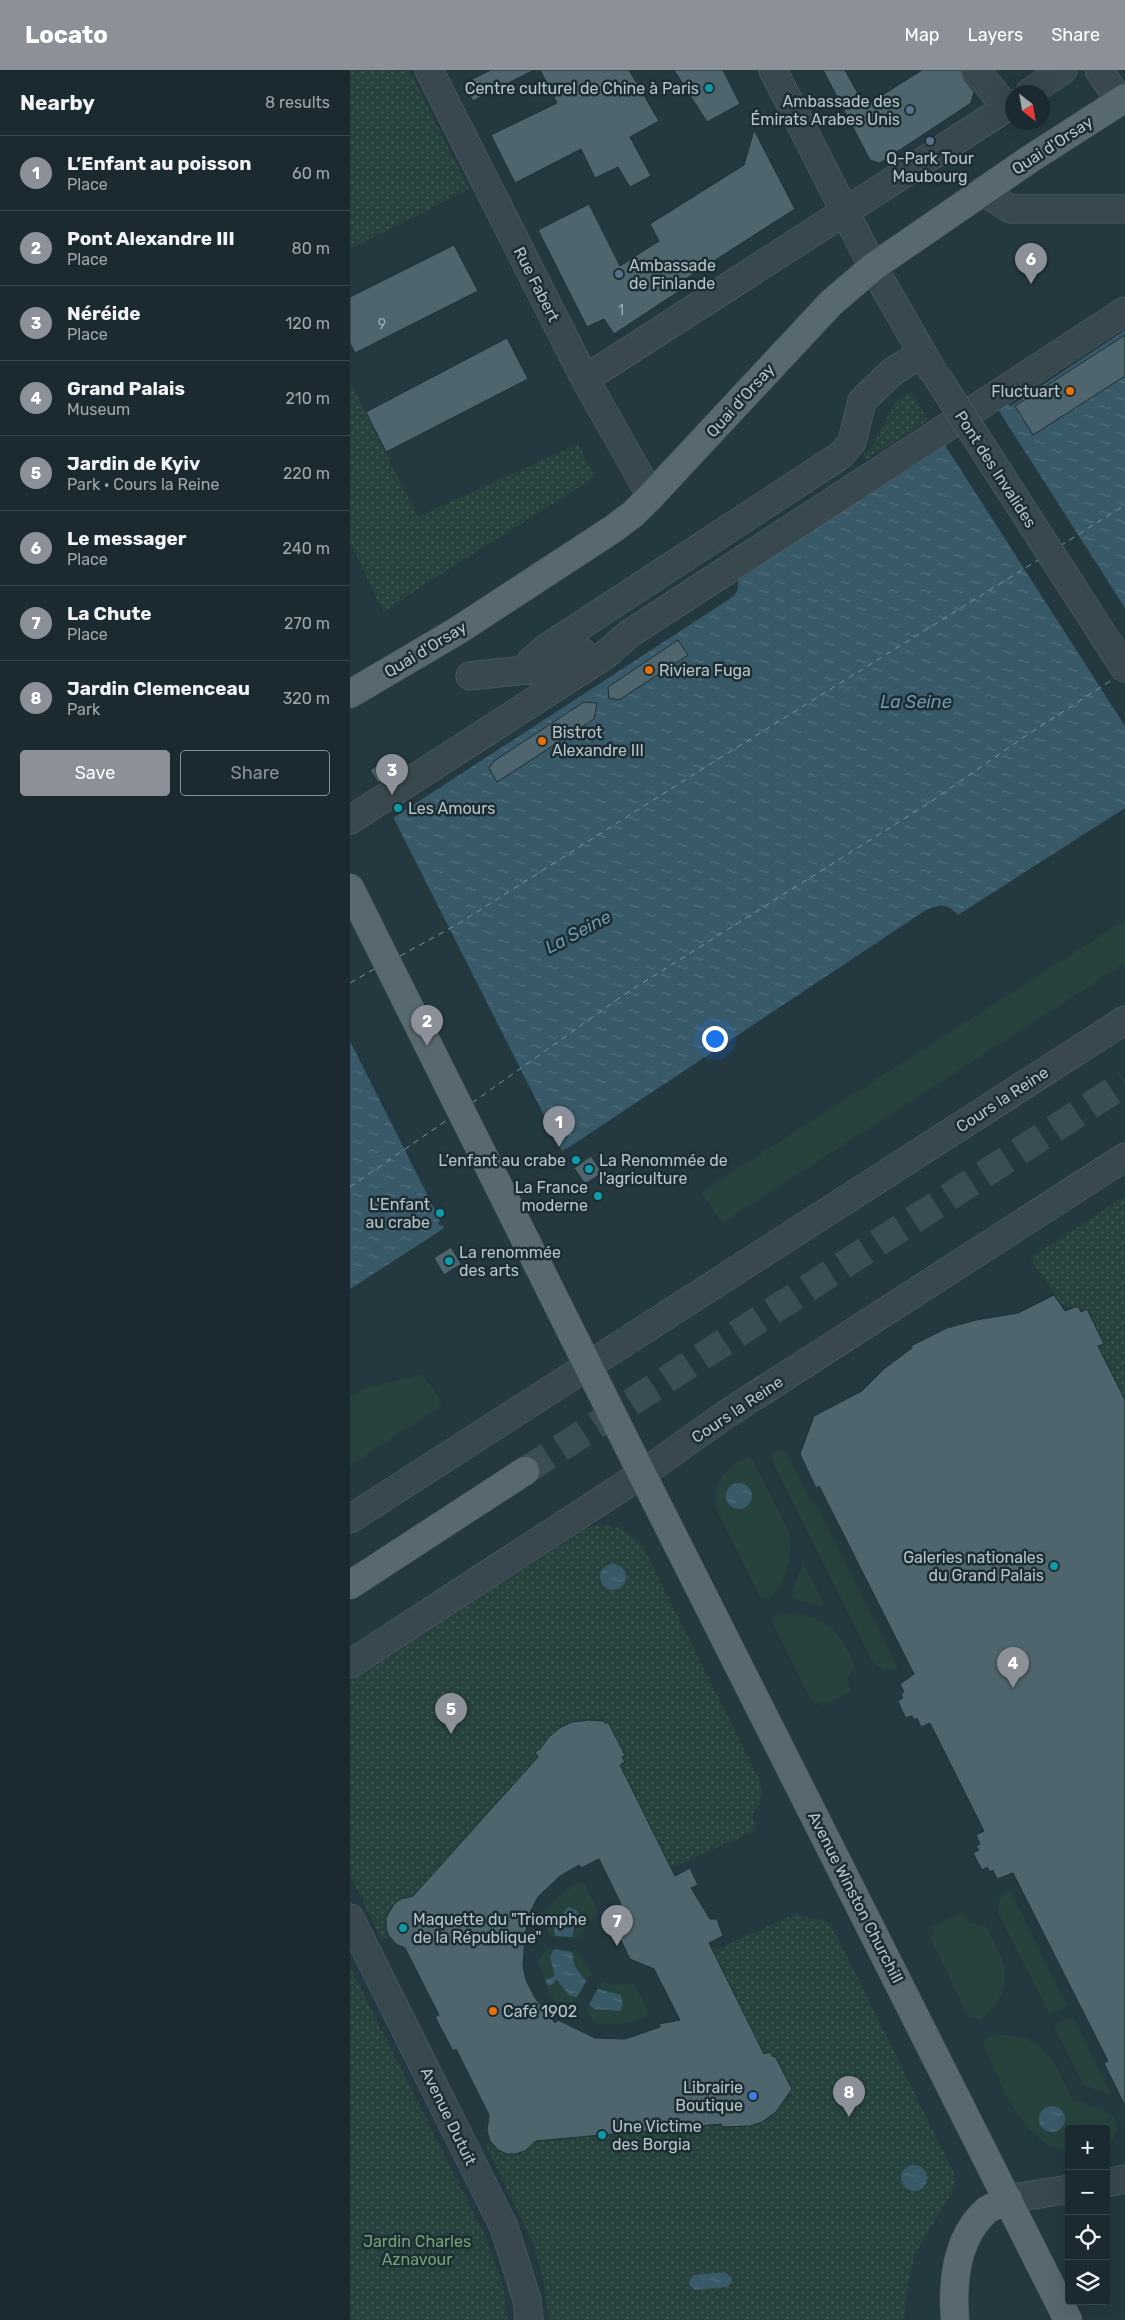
<!DOCTYPE html>
<meta charset="utf-8">
<style>
body{margin:0;font-family:Rubik,sans-serif;background:#243238;color:#f1f3f6}
.controls{position:absolute;right:15px;bottom:15px;display:grid;overflow:hidden;border-radius:5px;box-shadow:0 5px 20px #0002}
.controls button{width:45px;height:45px;display:grid;place-items:center;padding:0;border:0;border-bottom:1px solid #39464c;background:#1b2a30;color:#f1f3f6;font:25px sans-serif}
.compass{position:absolute;left:655px;top:15px;width:45px;height:45px;border-radius:50%;background:#1b2a30;box-shadow:0 5px 20px #0002;rotate:149deg}
.you{position:absolute;left:364px;top:968px;width:18px;height:18px;margin:-12px;border:4px solid #fff;border-radius:50%;background:#1a73e8;box-shadow:0 0 0 8px #1a73e833}
.badge{display:grid;place-items:center;width:32px;height:32px;border-radius:50%;background:#8c9099;color:#fff;font-size:16px;font-weight:700}
.pin{position:absolute;translate:-50% -41px;filter:drop-shadow(0 1px 2px #0008)}
.pin::after{content:'';position:absolute;top:26px;width:18px;height:15px;background:inherit;clip-path:polygon(0 0,100% 0,50% 100%)}
.list{margin:0;padding:0;list-style:none}
h2{display:flex;justify-content:space-between;align-items:center;height:65px;margin:0;padding:0 20px;font-size:21px}
h2 small{font-size:16px;font-weight:400;color:#a0a7ab}
.list li{display:grid;grid-template-columns:32px 1fr auto;gap:15px;align-items:center;box-sizing:border-box;height:75px;padding:0 20px;border-top:1px solid #39464c}
.list b{display:block;font-size:19px;white-space:nowrap}
.list p{margin:0;font-size:16px;white-space:nowrap;color:#a0a7ab}
.list em{font-size:16px;font-style:normal;color:#a0a7ab}
.actions{display:flex;gap:10px;padding:15px 20px}
.actions a{flex:1;padding:11px 0;border:1px solid #8c9099;border-radius:5px;text-align:center;font-size:18px;color:#8c9099}
.actions .main{background:#8c9099;color:#fff}
.icon{flex:none;width:28px;height:28px;fill:none;stroke:currentColor;stroke-width:2;stroke-linecap:round;stroke-linejoin:round}
.map{position:relative;flex:none;width:775px;height:2250px;overflow:hidden}
header{display:flex;align-items:center;gap:30px;box-sizing:border-box;height:70px;padding:0 25px;background:#8c9099;color:#fff}
header strong{font-size:24px}
nav{display:flex;gap:28px;margin-inline-start:auto;font-size:18px}
main{display:flex}
aside{flex:1;background:#1b2a30}
.map>svg:first-child{display:block}
.grass{fill:#27423d;fill-rule:evenodd}
.park{fill:url(#park-dots)}
.water{fill:url(#water-ripples)}
.pier{fill:#243840}
.lines{fill:none;stroke-linecap:round;stroke-linejoin:round}
.ferry{stroke:#6d98a9;stroke-width:1;stroke-dasharray:6 5;stroke-linecap:butt}
.building{fill:#4f656d;stroke:#1f2f36;fill-rule:evenodd}
.major-tunnel{stroke:#3a4d55;stroke-width:28;stroke-dasharray:28 14;stroke-linecap:butt}
.minor-casing{stroke:#56666d;stroke-width:29}
.major-casing{stroke:#45545b;stroke-width:29}
.minor{stroke:#39484f;stroke-width:28}
.major{stroke:#57686f;stroke-width:28}
.minor-bridge-casing{stroke:#56666d;stroke-width:29;stroke-linecap:butt}
.minor-bridge{stroke:#39484f;stroke-width:28}
.culture-dot{fill:#0f9aa8;stroke:#1d2d34;stroke-width:2}
.service-dot{fill:#5c6f8a;stroke:#1d2d34;stroke-width:2}
.food-dot{fill:#e8710a;stroke:#1d2d34;stroke-width:2}
.shop-dot{fill:#3f7fe0;stroke:#1d2d34;stroke-width:2}
.labels{text-anchor:middle;stroke-width:5;stroke-linejoin:round;paint-order:stroke}
.number-label{font-size:14px;fill:#9cacb3}
.poi-label{font-size:16px;fill:#b5c3ca;stroke:#1d2d34;text-anchor:start}
.street-label{font-size:16px;fill:#b5c3ca;stroke:#1d2d34}
.park-label{font-size:16px;fill:#75a073;stroke:#1d2d34}
.water-label{font-size:18px;font-style:italic;fill:#6d98a9;stroke:#1d2d34}
</style>
<header>
<strong>Locato</strong>
<nav><a>Map</a><a>Layers</a><a>Share</a></nav>
</header>
<main>
<aside>
<h2>Nearby<small>8 results</small></h2>
<ul class="list">
<li><span class="badge">1</span><div><b>L’Enfant au poisson</b><p>Place</p></div><em>60 m</em></li>
<li><span class="badge">2</span><div><b>Pont Alexandre III</b><p>Place</p></div><em>80 m</em></li>
<li><span class="badge">3</span><div><b>Néréide</b><p>Place</p></div><em>120 m</em></li>
<li><span class="badge">4</span><div><b>Grand Palais</b><p>Museum</p></div><em>210 m</em></li>
<li><span class="badge">5</span><div><b>Jardin de Kyiv</b><p>Park · Cours la Reine</p></div><em>220 m</em></li>
<li><span class="badge">6</span><div><b>Le messager</b><p>Place</p></div><em>240 m</em></li>
<li><span class="badge">7</span><div><b>La Chute</b><p>Place</p></div><em>270 m</em></li>
<li><span class="badge">8</span><div><b>Jardin Clemenceau</b><p>Park</p></div><em>320 m</em></li>
</ul>
<div class="actions"><a class="main">Save</a><a>Share</a></div>
</aside>
<div class="map">
<svg width="775" height="2250" viewBox="0 0 775 2250">
<defs>
<pattern id="park-dots" width="8" height="8" patternUnits="userSpaceOnUse" patternTransform="scale(1.25)"><rect width="8" height="8" fill="#27423d"/><path d="M2 2h.1M6 6h.1" fill="none" stroke="#445c58" stroke-width="1.8" stroke-linecap="round"/></pattern>
<pattern id="water-ripples" width="26" height="14" patternUnits="userSpaceOnUse" patternTransform="scale(1.25)"><rect width="26" height="14" fill="#385967"/><path d="M2 4q2-2 4 0t4 0M15 11q2-2 4 0t4 0" fill="none" stroke="#536f7b"/></pattern>
</defs>
<rect width="100%" height="100%" fill="#243840"/>
<path class="grass" d="M775 850V893L372 1153 351 1122Z
M72 1304 92 1333 86 1339 0 1396V1328L13 1319Z
M428 1379 437 1383 462 1434 465 1433 548 1598 535 1601 522 1591 422 1390V1384Z
M398 1388 403 1391 439 1462C443 1485 437 1512 419 1528L410 1526 368 1443C360 1419 373 1395 398 1388ZM402 1422 401 1431 395 1438 382 1437 377 1431Z
M453 1493 474 1534 473 1537 440 1528Z
M441 1543C481 1548 489 1562 505 1596 497 1604 496 1611 501 1621L472 1636 469 1631 463 1634 422 1551 425 1545Z
M233 1811 248 1842 236 1854 230 1869 199 1865C198 1859 193 1852 193 1846 195 1834 222 1816 233 1811ZM219 1838 224 1839 231 1846 222 1867 204 1856 214 1841Z
M660 1820 717 1935 700 1944 648 1843 649 1829Z
M612 1843 620 1853 636 1856C642 1869 651 1882 654 1896 658 1917 647 1941 629 1950L619 1947 579 1866 585 1863 582 1857Z
M197 1878 230 1883 241 1904 224 1933 205 1931 199 1924 188 1891ZM200 1887H222L234 1909 205 1912 199 1907 205 1906Z
M252 1911 265 1915 284 1913 299 1944C283 1952 262 1959 244 1951L236 1939ZM248 1919 270 1925 273 1933 270 1941H251Z
M723 1946 760 2021 759 2025 734 2015 704 1956Z
M646 1965C696 1964 703 1990 722 2029L761 2044C772 2055 766 2067 756 2076V2059H719V2082C669 2072 653 2015 633 1975L637 1967Z"/>
<path class="park" d="M0 0H59L119 119 0 179Z
M0 312 68 447 228 374 245 407 66 520 34 543 0 472Z
M560 321 578 350 516 390 513 385 522 376 530 363 544 333Z
M775 1126V1330L748 1276 754 1273 737 1240 731 1242 712 1235 680 1188Z
M249 1454C267 1455 282 1462 293 1477L411 1713C415 1727 409 1734 402 1745L406 1760 321 1798 270 1695 275 1692 272 1687 275 1685 258 1652 256 1654 253 1648C241 1653 227 1649 214 1655 202 1662 196 1676 185 1682L188 1687 62 1827C41 1828 30 1848 39 1866L32 1870 0 1805V1612L241 1456Z
M447 1843C457 1852 470 1844 482 1856L604 2103 605 2114 601 2124 566 2182 559 2208 554 2250H199L194 2213 183 2173 136 2075 141 2073C153 2088 174 2088 185 2071L371 2054 374 2060C386 2054 400 2058 413 2052 425 2045 431 2032 442 2026L439 2020 442 2018 426 1986 423 1987 420 1982 414 1984 363 1881Z
M0 1897 135 2166 153 2216 158 2250H0Z"/>
<path class="water" d="M775 260V738L608 845C597 833 591 834 576 840L221 1076 0 1219V776L381 528C389 522 389 516 387 507L647 341 657 334 661 336Z
M376 1426a13 13 0 1 1 26 0a13 13 0 1 1-26 0Z
M250 1507a13 13 0 1 1 26 0a13 13 0 1 1-26 0Z
M218 1837 226 1840 231 1847 225 1856 222 1867 205 1866 204 1856Z
M204 1879 222 1882 225 1896 236 1911 227 1927 219 1925 207 1910 201 1915H198L195 1910 205 1906 200 1887Z
M248 1919 271 1925 273 1933 270 1941 244 1939 239 1934Z
M689 2049a13 13 0 1 1 26 0a13 13 0 1 1-26 0Z
M551 2108a13 13 0 1 1 26 0a13 13 0 1 1-26 0Z
M375 2202 382 2208 381 2213 377 2217 345 2220 339 2215 340 2209 344 2205Z"/>
<path class="pier" d="M647 338 775 538V656L593 372Z
M42 745 212 1081 221 1076 222 1078 95 1160 93 1155 90 1156 88 1153 90 1150 0 971V773Z"/>
<g class="lines">
<path class="ferry" d="M710 476 775 435
M50 886 108 854 349 701 688 490
M0 913 26 898
M122 1033 275 924 579 733 674 667 765 608
M0 1117 100 1048"/>
</g>
<path class="building" d="M141 0H184L123 31 114 13Z
M190 0H279L309 51 280 67 301 106 280 117 268 97 245 108 231 79 165 113 141 65 207 33Z
M324 0H373L390 34 357 52Z
M473 0H495L515 36 572 0H611L614 9 624 22 621 33 530 93 520 90Z
M404 60 445 139 331 212 334 218 264 264 254 249 237 257 188 160 239 134 270 196 309 171 300 154 394 95Z
M104 175 128 221 5 283 0 273V227Z
M775 265V306L683 365 665 336Z
M157 268 178 309 36 382 16 342Z
M328 570 338 585 269 630 259 628 258 617Z
M234 632 247 633 244 649 147 712 139 698 144 691Z
M39 688 47 701 28 713 20 700Z
M241 1086 252 1103 235 1114 224 1098Z
M101 1177 111 1194 94 1205 84 1188Z
M704 1225 715 1241 728 1236 731 1242 737 1239 754 1274 748 1276 775 1330V2036L754 1993 758 1991 663 1803 647 1809 643 1800 640 1802 637 1797 632 1800 623 1783 629 1780 626 1776 630 1774 626 1765 634 1761 580 1653 571 1657 567 1648 564 1650 562 1646 556 1648 552 1641 548 1631 553 1628 551 1624 554 1622 550 1614 564 1604 469 1416 466 1418 450 1384 464 1346 512 1321 535 1298 562 1278 561 1276 597 1258 626 1250 668 1243Z
M239 1650 254 1651 256 1654 258 1652 275 1685 272 1687 275 1692 270 1695 325 1806 340 1798 348 1815 341 1818 360 1849H367L373 1866 359 1873 414 1984 420 1982 423 1987 425 1986 442 2019 426 2042 412 2052 400 2056 373 2057 371 2054 186 2071 175 2081 165 2084H157L148 2080 140 2071 137 2061 139 2045 106 1979 103 1981 85 1947 89 1945 55 1878 46 1874 39 1866 36 1859V1848L44 1834 51 1829 63 1826 188 1687 185 1682 190 1679 199 1667 211 1657 222 1652ZM249 1789 271 1834 267 1851 263 1854 280 1889 304 1899 330 1950 309 1954 310 1957 275 1969 245 1968 208 1950 205 1953 185 1928 176 1910 173 1896 175 1865 181 1840 188 1827 210 1806 229 1795 231 1798Z"/>
<g class="lines">
<path class="major-tunnel" d="M175 1401 775 1013"/>
<defs>
<path id="minor" d="M79 0 235 309 301 426
M423 0 523 197 582 300
M626 0 657 38
M749 0 770 31
M680 22 713 0
M633 121 660 139H775
M235 309 662 34
M232 582C215 593 196 604 175 600L181 591 195 579 491 385 502 372 512 331 542 302 572 283
M120 606 175 600
M0 750 254 586 279 564 775 241
M0 1449 775 950
M0 1594 292 1404 375 1345 775 1087
M0 1848 154 2157 177 2230 179 2250
M756 2113 775 2109
M658 2129 719 2119"/>
<path id="major" d="M0 624 107 561 263 459 283 444 301 426 481 233 523 197 680 89 775 28
M0 818 292 1404 718 2250
M0 1515 175 1401
M605 2250C602 2211 606 2167 637 2140 643 2136 651 2133 658 2129"/>
</defs>
<use href="#minor" class="minor-casing"/>
<use href="#major" class="major-casing"/>
<use href="#minor" class="minor"/>
<use href="#major" class="major"/>
<defs>
<path id="minor-bridge" d="M586 305 775 599"/>
</defs>
<use href="#minor-bridge" class="minor-bridge-casing"/>
<use href="#minor-bridge" class="minor-bridge"/>
</g>
<g class="culture-dot">
<circle cx="359" cy="18" r="5"/>
<circle cx="48" cy="738" r="5"/>
<circle cx="226" cy="1090" r="5"/>
<circle cx="239" cy="1099" r="5"/>
<circle cx="248" cy="1126" r="5"/>
<circle cx="90" cy="1143" r="5"/>
<circle cx="99" cy="1191" r="5"/>
<circle cx="704" cy="1496" r="5"/>
<circle cx="53" cy="1858" r="5"/>
<circle cx="252" cy="2065" r="5"/>
</g>
<g class="service-dot">
<circle cx="560" cy="40" r="5"/>
<circle cx="580" cy="71" r="5"/>
<circle cx="269" cy="204" r="5"/>
</g>
<g class="food-dot">
<circle cx="720" cy="321" r="5"/>
<circle cx="299" cy="600" r="5"/>
<circle cx="192" cy="671" r="5"/>
<circle cx="143" cy="1941" r="5"/>
</g>
<circle class="shop-dot" cx="403" cy="2026" r="5"/>
<g class="labels">
<g class="number-label">
<text x="271" y="245">1</text>
<text x="32" y="259">9</text>
</g>
<g class="poi-label">
<text x="349" y="24" text-anchor="end">Centre culturel de Chine à Paris</text>
<text x="550" y="37" text-anchor="end">Ambassade des<tspan x="550" dy="18">Émirats Arabes Unis</tspan></text>
<text x="580" y="94" text-anchor="middle">Q-Park Tour<tspan x="580" dy="18">Maubourg</tspan></text>
<text x="279" y="201">Ambassade<tspan x="279" dy="18">de Finlande</tspan></text>
<text x="710" y="327" text-anchor="end">Fluctuart</text>
<text x="309" y="606">Riviera Fuga</text>
<text x="202" y="668">Bistrot<tspan x="202" dy="18">Alexandre III</tspan></text>
<text x="58" y="744">Les Amours</text>
<text x="216" y="1096" text-anchor="end">L’enfant au crabe</text>
<text x="249" y="1096">La Renommée de<tspan x="249" dy="18">l'agriculture</tspan></text>
<text x="238" y="1123" text-anchor="end">La France<tspan x="238" dy="18">moderne</tspan></text>
<text x="80" y="1140" text-anchor="end">L'Enfant<tspan x="80" dy="18">au crabe</tspan></text>
<text x="109" y="1188">La renommée<tspan x="109" dy="18">des arts</tspan></text>
<text x="694" y="1493" text-anchor="end">Galeries nationales<tspan x="694" dy="18">du Grand Palais</tspan></text>
<text x="63" y="1855">Maquette du "Triomphe<tspan x="63" dy="18">de la République"</tspan></text>
<text x="153" y="1947">Café 1902</text>
<text x="393" y="2023" text-anchor="end">Librairie<tspan x="393" dy="18">Boutique</tspan></text>
<text x="262" y="2062">Une Victime<tspan x="262" dy="18">des Borgia</tspan></text>
</g>
<g class="street-label">
<text transform="translate(702 75) rotate(-33)" y="6">Quai d'Orsay</text>
<text transform="translate(187 214) rotate(63)" y="6">Rue Fabert</text>
<text transform="translate(390 330) rotate(-48)" y="6">Quai d'Orsay</text>
<text transform="translate(646 399) rotate(57)" y="6">Pont des Invalides</text>
<text transform="translate(75 579) rotate(-31)" y="6">Quai d'Orsay</text>
<text transform="translate(652 1029) rotate(-33)" y="6">Cours la Reine</text>
<text transform="translate(387 1339) rotate(-34)" y="6">Cours la Reine</text>
<text transform="translate(506 1827) rotate(63)" y="6">Avenue Winston Churchill</text>
<text transform="translate(99 2046) rotate(64)" y="6">Avenue Dutuit</text>
</g>
<g class="park-label">
<text x="67" y="2177">Jardin Charles<tspan x="67" dy="18">Aznavour</tspan></text>
</g>
<g class="water-label">
<text x="566" y="638">La Seine</text>
<text transform="translate(228 862) rotate(-28)" y="6">La Seine</text>
</g>
</g>
</svg>
<div class="controls">
<button>+</button>
<button>−</button>
<button><svg class="icon" aria-label="locate" viewBox="0 0 24 24"><circle cx="12" cy="12" r="6"/><path d="M12 2v4M12 18v4M2 12h4M18 12h4"/></svg></button>
<button><svg class="icon" aria-label="layers" viewBox="0 0 24 24"><path d="M12 4l9 5-9 5-9-5zM3 14l9 5 9-5"/></svg></button>
</div>
<svg class="compass" viewBox="-18 -18 36 36"><path d="M0-13l5 13h-10z" fill="#e53935"/><path d="M0 13l5-13h-10z" fill="#a0a7ab"/></svg>
<div class="you"></div>
<div class="pin badge" style="left:209px;top:1077px">1</div>
<div class="pin badge" style="left:77px;top:976px">2</div>
<div class="pin badge" style="left:42px;top:725px">3</div>
<div class="pin badge" style="left:663px;top:1618px">4</div>
<div class="pin badge" style="left:101px;top:1664px">5</div>
<div class="pin badge" style="left:681px;top:214px">6</div>
<div class="pin badge" style="left:267px;top:1876px">7</div>
<div class="pin badge" style="left:499px;top:2047px">8</div>
</div>
</main>
